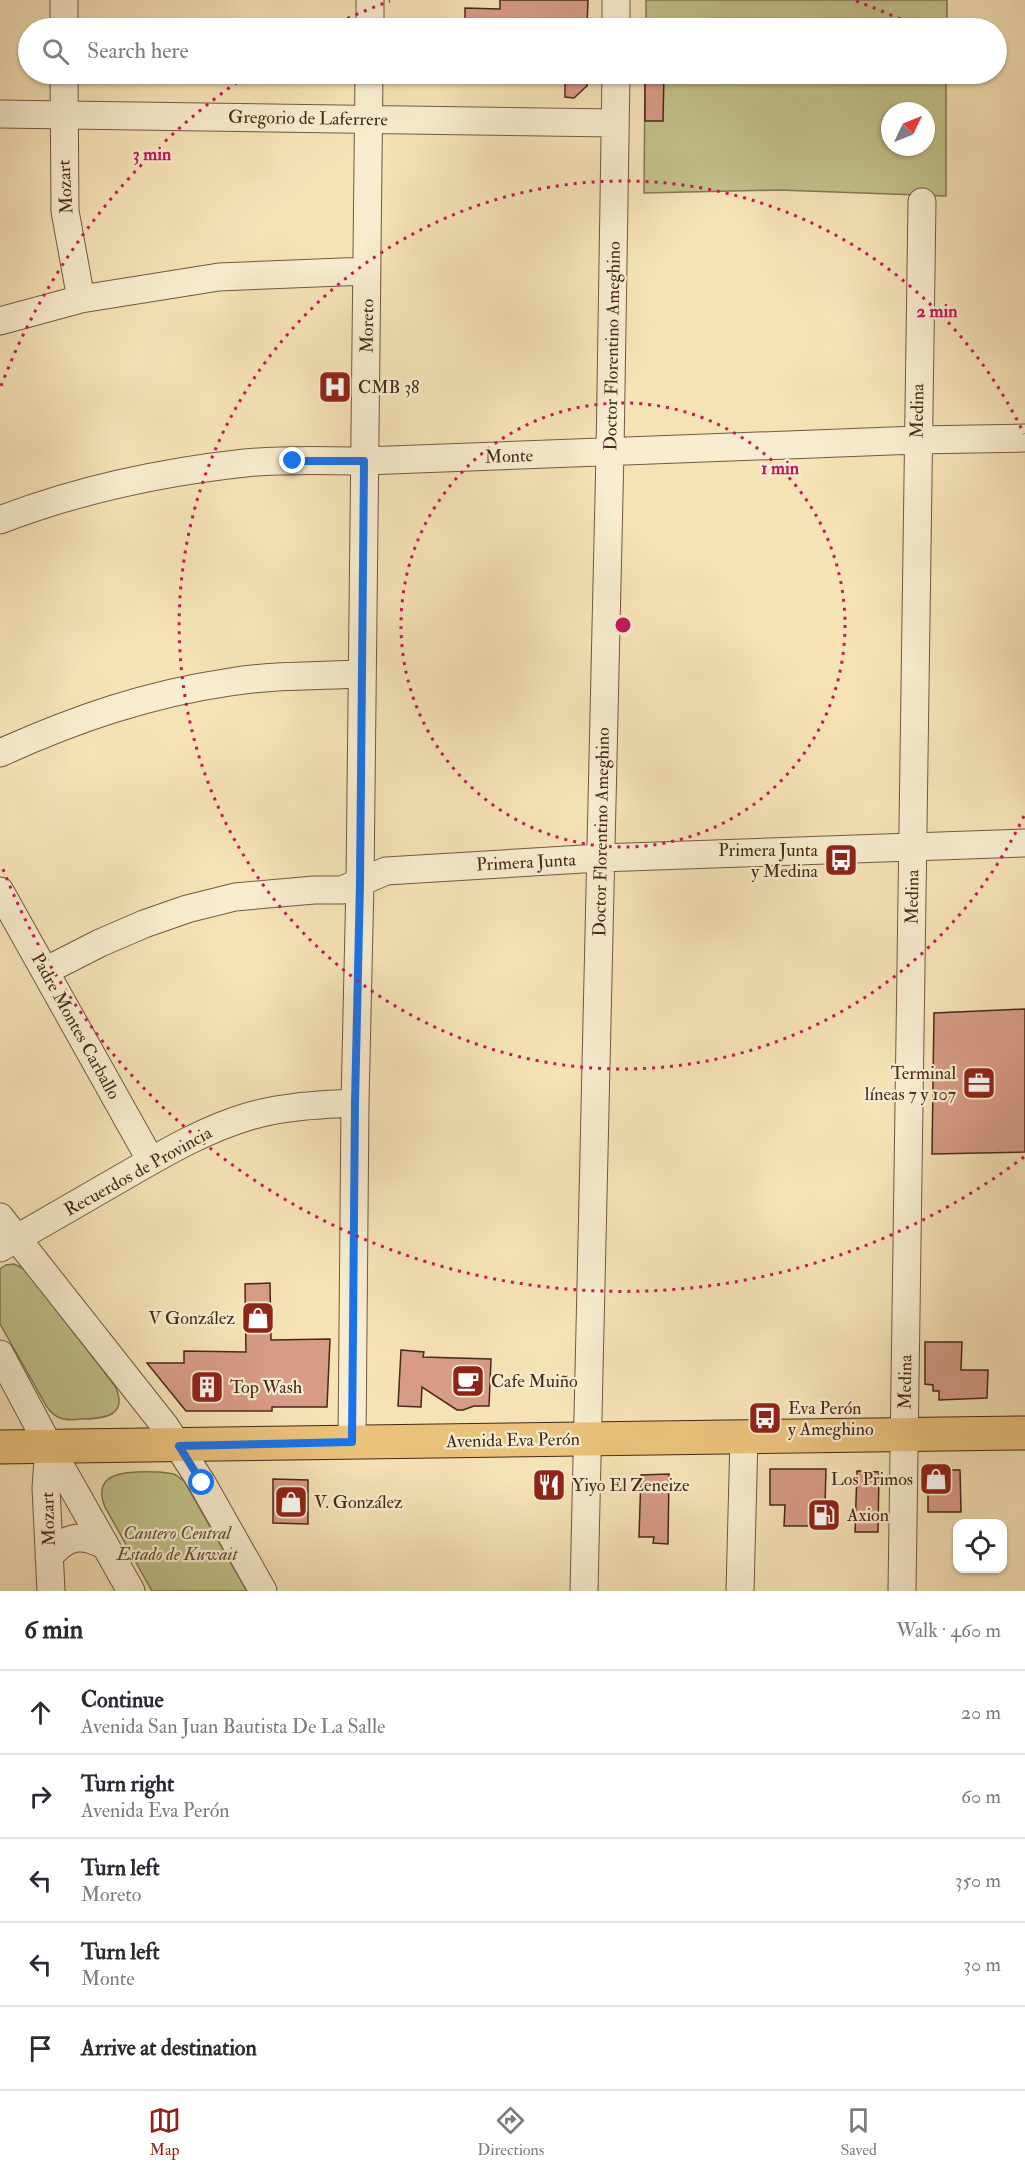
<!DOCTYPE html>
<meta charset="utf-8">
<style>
body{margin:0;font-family:"IM FELL Double Pica",serif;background:#f2f2f3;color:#2b2b33}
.controls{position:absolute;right:18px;bottom:18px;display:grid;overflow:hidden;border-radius:12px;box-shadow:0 2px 4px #0004}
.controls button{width:54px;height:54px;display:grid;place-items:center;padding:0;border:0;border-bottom:2px solid #e1e1e2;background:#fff;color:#2b2b33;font:30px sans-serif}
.compass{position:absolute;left:881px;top:102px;width:54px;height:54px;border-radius:50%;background:#fff;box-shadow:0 2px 4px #0004;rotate:47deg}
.stop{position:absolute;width:18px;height:18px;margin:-14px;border:4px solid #1a73e8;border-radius:50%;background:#fff}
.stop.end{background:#1a73e8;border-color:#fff;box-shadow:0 2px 6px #0008}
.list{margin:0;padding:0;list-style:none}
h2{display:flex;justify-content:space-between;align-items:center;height:78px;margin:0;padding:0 24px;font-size:26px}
h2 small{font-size:20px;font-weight:400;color:#7c7c81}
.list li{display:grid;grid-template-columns:39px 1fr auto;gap:18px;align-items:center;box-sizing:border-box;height:84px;padding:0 24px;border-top:2px solid #e1e1e2}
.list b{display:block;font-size:22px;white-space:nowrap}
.list p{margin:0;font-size:20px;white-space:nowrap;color:#7c7c81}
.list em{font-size:20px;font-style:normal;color:#7c7c81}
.icon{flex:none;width:33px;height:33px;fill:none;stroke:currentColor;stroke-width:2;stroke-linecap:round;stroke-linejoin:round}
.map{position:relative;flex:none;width:1025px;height:1591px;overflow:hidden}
.search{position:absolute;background:#fff;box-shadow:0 2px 4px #0004;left:18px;right:18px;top:18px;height:66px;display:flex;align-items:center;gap:15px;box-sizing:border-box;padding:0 21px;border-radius:33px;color:#7c7c81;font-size:22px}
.sheet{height:498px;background:#fff}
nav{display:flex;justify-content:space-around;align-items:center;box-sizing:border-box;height:84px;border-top:2px solid #e1e1e2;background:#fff;font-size:16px;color:#7c7c81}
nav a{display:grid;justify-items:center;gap:3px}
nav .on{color:#8f2418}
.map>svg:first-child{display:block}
.green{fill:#c2c289;stroke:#847552;stroke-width:1.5;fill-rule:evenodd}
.building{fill:#d89b87;stroke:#46281a;stroke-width:1.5}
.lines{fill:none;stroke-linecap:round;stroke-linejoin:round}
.minor-casing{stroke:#725741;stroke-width:29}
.major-casing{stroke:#46281a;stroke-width:35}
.minor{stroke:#f8edd0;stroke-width:27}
.major{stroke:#eac27b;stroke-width:33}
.route{stroke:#1a73e8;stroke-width:8}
.ring{fill:none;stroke:#c2185b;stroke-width:3;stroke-dasharray:3 6}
.labels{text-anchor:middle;stroke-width:4.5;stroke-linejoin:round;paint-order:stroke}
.street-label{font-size:18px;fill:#46281a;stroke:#f8edd0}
.poi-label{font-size:18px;fill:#46281a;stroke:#f8edd0;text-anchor:start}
.park-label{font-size:18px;font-style:italic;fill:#654e36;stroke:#f8edd0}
.centre{fill:#c2185b;stroke:#f8edd0;stroke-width:3}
.ring-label{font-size:18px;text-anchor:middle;font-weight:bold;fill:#c2185b;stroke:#f8edd0;stroke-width:4.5;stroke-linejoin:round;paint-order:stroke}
</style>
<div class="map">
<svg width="1025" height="1591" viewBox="0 0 1025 1591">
<rect width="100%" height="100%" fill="#f5e3b6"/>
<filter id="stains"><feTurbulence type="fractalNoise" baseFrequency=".00333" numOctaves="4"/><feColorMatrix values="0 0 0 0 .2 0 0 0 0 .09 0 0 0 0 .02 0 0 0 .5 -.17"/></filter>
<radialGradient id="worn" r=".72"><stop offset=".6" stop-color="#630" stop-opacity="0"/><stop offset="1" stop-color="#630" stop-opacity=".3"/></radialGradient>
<path class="green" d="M646 0H947V28H646Z
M645 74H946V196L779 190 644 193ZM890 111H926V147H890Z
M14 1264 25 1269 115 1386C129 1416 104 1419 82 1419 74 1420 65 1421 58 1417 53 1415 50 1411 47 1407L0 1324V1269L6 1265Z
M160 1472 174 1474 184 1481 247 1591H152L105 1507C89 1467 137 1472 160 1472Z"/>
<path class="building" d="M500 0H588L587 28H465V8L500 9Z
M565 74H587V86L574 98 565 97Z
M645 74H664L663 121H645Z
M1025 1009V1152L932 1154 934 1013Z
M270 1283 271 1340 330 1339 327 1407H272V1411H186L147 1363H184V1351L246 1352 245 1284Z
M925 1342H962L961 1370H988L987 1398 939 1400V1391H933V1385L925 1384Z
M401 1350 424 1352 423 1357 491 1359 489 1406H474L463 1410H457L422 1387 421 1407 398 1406Z
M770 1469H826L825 1505 811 1504 810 1526H784L785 1505H770Z
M935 1470H960L961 1512H928V1476Z
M857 1471 879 1472 878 1532H855Z
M669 1474 668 1544 653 1543 654 1537H639L641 1475Z
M273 1479 308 1480V1524L273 1523Z"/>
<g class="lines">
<defs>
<path id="minor" d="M64 28V0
M370 28V0
M616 28V0
M64 74 65 211 81 299
M0 114 615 123
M0 321 81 299 219 277 367 271
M0 520C78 490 162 472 245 463 284 459 325 461 364 461L917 440 1025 438
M0 753C75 719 148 694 230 682 273 675 318 676 362 674
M0 891 151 1161
M45 971 100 943 144 924 187 909 235 897 314 890H342L386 871 600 858 1025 843
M0 1217 165 1426 202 1483 263 1591
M0 1248C41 1224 82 1201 123 1177 163 1154 205 1129 250 1116 284 1106 320 1105 355 1103
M0 1354 49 1446 131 1591
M352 1442 355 1103 360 882 369 74
M49 1446 46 1488 51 1591
M49 1557C66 1536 80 1533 104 1545
M584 1591 610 452 616 74
M740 1591 744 1437
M902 1591 922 202"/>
<path id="major" d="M0 1447 1025 1433"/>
</defs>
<use href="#minor" class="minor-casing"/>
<use href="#major" class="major-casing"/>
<use href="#minor" class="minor"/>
<use href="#major" class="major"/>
</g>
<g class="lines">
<path class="route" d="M202 1483 179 1446 352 1442 355 1103 360 882 364 461H293"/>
</g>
<g class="ring">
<circle cx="623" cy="625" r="222"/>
<path d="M1024 816A444 444 0 1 1 1024 434"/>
<path d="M1024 1157A666 666 0 0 1 1 864M1 386A666 666 0 0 1 246 76M331 26A666 666 0 0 1 390 1M856 1A666 666 0 0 1 915 26"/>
</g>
<defs>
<symbol id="hospital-square" viewBox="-11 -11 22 22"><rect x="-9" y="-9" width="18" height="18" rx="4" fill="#8f2418" stroke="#f8edd0"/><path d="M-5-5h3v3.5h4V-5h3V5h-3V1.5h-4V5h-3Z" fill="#fff"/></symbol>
<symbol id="bus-square" viewBox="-11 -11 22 22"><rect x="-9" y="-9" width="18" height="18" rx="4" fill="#8f2418" stroke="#f8edd0"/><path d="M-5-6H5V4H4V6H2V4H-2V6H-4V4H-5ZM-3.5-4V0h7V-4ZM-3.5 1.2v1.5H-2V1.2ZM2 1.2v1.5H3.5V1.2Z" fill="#fff"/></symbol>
<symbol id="office-square" viewBox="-11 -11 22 22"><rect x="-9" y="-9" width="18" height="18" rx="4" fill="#8f2418" stroke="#f8edd0"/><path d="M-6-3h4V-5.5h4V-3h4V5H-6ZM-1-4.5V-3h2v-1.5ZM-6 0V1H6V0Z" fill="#fff"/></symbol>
<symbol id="shop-square" viewBox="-11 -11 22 22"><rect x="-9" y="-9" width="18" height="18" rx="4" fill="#8f2418" stroke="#f8edd0"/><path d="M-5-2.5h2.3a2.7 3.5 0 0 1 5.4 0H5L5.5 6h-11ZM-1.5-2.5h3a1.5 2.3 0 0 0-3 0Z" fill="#fff"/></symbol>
<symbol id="cafe-square" viewBox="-11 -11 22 22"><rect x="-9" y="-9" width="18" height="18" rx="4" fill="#8f2418" stroke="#f8edd0"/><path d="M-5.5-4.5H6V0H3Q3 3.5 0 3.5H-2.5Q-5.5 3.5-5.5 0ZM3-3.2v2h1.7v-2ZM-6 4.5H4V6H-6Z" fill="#fff"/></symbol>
<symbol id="building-square" viewBox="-11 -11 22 22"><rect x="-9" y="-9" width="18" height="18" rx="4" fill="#8f2418" stroke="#f8edd0"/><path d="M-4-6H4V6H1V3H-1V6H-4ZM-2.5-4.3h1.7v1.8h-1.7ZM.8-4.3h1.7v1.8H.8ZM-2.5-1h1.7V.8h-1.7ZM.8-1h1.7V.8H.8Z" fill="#fff"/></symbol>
<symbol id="restaurant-square" viewBox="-11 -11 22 22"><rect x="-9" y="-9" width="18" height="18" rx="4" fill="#8f2418" stroke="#f8edd0"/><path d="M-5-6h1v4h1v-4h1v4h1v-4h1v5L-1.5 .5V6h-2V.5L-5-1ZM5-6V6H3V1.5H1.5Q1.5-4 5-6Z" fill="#fff"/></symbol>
<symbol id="fuel-square" viewBox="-11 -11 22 22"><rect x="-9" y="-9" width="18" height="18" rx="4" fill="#8f2418" stroke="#f8edd0"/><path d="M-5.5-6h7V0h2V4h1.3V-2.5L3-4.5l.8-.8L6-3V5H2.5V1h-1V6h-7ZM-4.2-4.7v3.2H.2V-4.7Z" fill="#fff"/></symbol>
</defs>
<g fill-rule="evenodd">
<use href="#hospital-square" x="316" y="368" width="38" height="38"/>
<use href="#bus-square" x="822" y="841" width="38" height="38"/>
<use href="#office-square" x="960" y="1064" width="38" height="38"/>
<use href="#shop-square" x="239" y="1299" width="38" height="38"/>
<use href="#cafe-square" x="449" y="1362" width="38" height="38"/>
<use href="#building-square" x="188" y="1368" width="38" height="38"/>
<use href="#bus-square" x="746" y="1399" width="38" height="38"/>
<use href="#shop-square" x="917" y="1460" width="38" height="38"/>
<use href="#restaurant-square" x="530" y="1466" width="38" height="38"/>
<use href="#shop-square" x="272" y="1483" width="38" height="38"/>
<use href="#fuel-square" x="805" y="1496" width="38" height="38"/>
</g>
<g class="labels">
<g class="street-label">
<text transform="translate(308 118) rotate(1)" y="6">Gregorio de Laferrere</text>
<text transform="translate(65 187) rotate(-93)" y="6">Mozart</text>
<text transform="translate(367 326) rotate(-89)" y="6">Moreto</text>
<text transform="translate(612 346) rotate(-89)" y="6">Doctor Florentino Ameghino</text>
<text transform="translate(917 411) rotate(-89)" y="6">Medina</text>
<text transform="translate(509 456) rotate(-2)" y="6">Monte</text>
<text transform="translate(601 832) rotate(-89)" y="6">Doctor Florentino Ameghino</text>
<text transform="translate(526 862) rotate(-3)" y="6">Primera Junta</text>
<text transform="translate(912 897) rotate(-89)" y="6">Medina</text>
<text transform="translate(76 1026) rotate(61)" y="6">Padre Montes Carballo</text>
<text transform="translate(138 1171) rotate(-29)" y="6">Recuerdos de Provincia</text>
<text transform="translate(905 1382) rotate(-89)" y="6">Medina</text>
<text transform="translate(513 1440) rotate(-1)" y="6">Avenida Eva Perón</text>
<text transform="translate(48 1519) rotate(-92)" y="6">Mozart</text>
</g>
<g class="poi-label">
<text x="358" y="393">CMB 38</text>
<text x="818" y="856" text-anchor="end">Primera Junta<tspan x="818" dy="21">y Medina</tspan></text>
<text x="956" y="1079" text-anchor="end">Terminal<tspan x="956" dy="21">líneas 7 y 107</tspan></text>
<text x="235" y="1324" text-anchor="end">V González</text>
<text x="491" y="1387">Cafe Muiño</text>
<text x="230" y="1393">Top Wash</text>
<text x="788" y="1414">Eva Perón<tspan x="788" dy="21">y Ameghino</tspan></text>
<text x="913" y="1485" text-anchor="end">Los Primos</text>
<text x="572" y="1491">Yiyo El Zeneize</text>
<text x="314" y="1508">V. González</text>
<text x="847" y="1521">Axion</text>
</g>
<g class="park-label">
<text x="177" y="1539">Cantero Central<tspan x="177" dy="21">Estado de Kuwait</tspan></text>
</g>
</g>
<circle cx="623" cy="625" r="9" class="centre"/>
<g class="ring-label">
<text x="152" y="160">3 min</text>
<text x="937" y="317">2 min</text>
<text x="780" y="474">1 min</text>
</g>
<rect width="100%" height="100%" filter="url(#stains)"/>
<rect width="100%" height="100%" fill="url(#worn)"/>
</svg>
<div class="controls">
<button><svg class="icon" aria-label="locate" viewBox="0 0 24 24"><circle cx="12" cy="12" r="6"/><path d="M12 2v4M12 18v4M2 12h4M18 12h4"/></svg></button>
</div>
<svg class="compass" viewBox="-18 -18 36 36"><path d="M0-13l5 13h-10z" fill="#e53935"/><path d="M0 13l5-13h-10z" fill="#7c7c81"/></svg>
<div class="stop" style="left:202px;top:1483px"></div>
<div class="stop end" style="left:293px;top:461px"></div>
<div class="search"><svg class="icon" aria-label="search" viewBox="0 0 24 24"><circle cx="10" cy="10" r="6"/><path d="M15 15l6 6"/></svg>Search here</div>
</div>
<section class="sheet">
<h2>6 min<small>Walk · 460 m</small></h2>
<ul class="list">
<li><svg class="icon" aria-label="ahead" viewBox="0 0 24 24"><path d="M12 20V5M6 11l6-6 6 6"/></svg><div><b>Continue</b><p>Avenida San Juan Bautista De La Salle</p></div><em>20 m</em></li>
<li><svg class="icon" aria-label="right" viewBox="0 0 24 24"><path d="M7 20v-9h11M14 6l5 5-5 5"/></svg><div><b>Turn right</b><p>Avenida Eva Perón</p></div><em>60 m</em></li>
<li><svg class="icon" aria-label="left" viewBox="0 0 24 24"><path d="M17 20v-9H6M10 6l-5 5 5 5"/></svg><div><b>Turn left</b><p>Moreto</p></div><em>350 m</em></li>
<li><svg class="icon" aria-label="left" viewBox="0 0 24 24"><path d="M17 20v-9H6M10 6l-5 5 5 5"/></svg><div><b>Turn left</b><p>Monte</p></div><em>30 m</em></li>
<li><svg class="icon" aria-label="arrive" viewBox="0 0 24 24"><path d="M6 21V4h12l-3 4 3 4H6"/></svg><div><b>Arrive at destination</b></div></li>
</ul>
</section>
<nav>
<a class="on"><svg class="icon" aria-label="map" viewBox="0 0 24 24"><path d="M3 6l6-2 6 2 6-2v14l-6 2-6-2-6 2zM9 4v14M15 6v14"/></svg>Map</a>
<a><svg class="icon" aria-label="directions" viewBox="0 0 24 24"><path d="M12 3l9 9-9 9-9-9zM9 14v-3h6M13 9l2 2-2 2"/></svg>Directions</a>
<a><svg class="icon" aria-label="saved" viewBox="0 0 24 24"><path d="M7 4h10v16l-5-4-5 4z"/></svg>Saved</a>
</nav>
